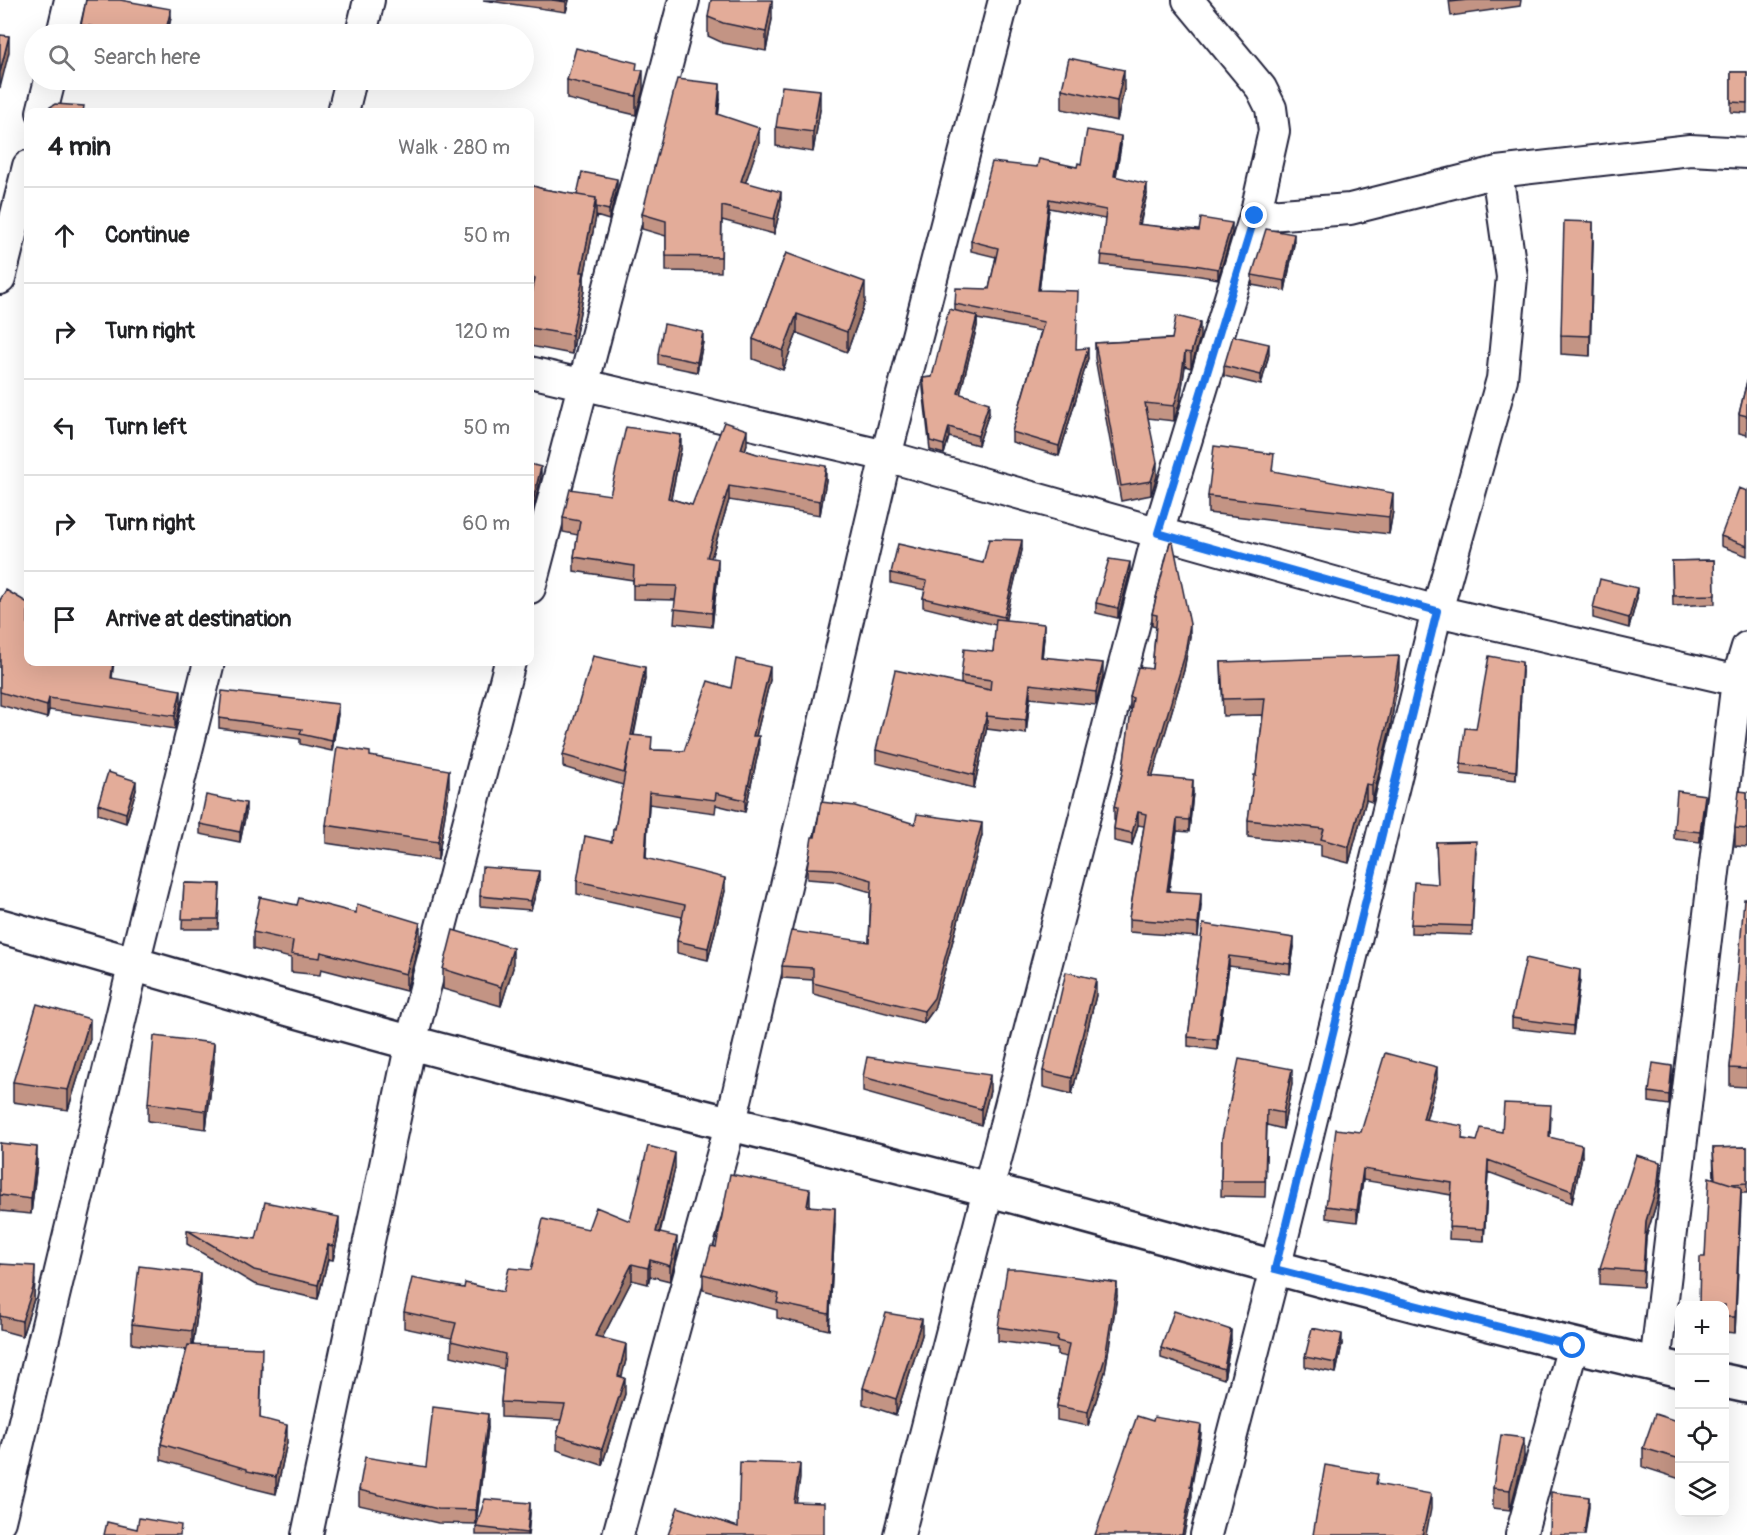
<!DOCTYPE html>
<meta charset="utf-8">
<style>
body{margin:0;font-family:Pangolin,sans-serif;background:#f2f2f2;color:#202124}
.controls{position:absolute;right:18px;bottom:18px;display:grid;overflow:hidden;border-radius:12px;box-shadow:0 6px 24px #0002}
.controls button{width:54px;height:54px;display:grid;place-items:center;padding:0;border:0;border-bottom:2px solid #e0e0e0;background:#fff;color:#202124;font:30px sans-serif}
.stop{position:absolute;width:18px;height:18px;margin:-14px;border:4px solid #1a73e8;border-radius:50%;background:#fff}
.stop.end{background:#1a73e8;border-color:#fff;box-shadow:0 2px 6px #0008}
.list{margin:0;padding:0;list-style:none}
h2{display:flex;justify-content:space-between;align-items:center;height:78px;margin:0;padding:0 24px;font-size:26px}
h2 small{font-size:20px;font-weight:400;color:#757577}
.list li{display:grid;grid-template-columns:39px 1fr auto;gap:18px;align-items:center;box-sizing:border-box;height:96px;padding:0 24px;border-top:2px solid #e0e0e0}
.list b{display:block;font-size:22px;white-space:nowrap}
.list em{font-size:20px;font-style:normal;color:#757577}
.icon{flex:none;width:33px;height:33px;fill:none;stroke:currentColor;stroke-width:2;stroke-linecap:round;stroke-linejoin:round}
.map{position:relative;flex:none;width:1747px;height:1535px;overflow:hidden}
.search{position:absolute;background:#fff;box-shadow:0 6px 24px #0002;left:24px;top:24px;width:510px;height:66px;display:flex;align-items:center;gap:15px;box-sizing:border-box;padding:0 21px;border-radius:33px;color:#757577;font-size:22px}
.panel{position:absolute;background:#fff;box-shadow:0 6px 24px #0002;left:24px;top:108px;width:510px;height:558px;border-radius:12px}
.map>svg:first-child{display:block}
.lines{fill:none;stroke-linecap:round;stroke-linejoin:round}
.street-casing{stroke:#22223b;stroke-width:34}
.secondary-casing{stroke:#22223b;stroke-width:38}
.street{stroke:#fff;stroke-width:30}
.secondary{stroke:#fff;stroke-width:33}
.wall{fill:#c39484;stroke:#22223b;stroke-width:1.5}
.shaded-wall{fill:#9f786b;stroke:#22223b;stroke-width:1.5}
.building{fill:#e3ac99;stroke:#22223b;stroke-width:1.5}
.route{stroke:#1a73e8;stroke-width:8}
</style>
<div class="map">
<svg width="1747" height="1535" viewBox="0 0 1747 1535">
<rect width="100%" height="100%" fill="#fff"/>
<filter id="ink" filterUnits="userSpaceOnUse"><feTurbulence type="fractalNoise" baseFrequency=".0167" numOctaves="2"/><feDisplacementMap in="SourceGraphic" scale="12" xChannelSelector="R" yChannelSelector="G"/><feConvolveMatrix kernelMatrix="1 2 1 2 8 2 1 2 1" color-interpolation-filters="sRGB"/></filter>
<g filter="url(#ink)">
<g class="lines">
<defs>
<path id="street" d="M62 34 70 0
M361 34 369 0
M42 112 50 80
M343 112 351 80
M1255 216 1350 209 1497 172 1690 150 1747 153
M0 279 28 166
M530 372 886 456 1437 611 1747 683
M530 588 684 0
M1655 1365 1737 680 1747 647
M0 1521 134 963 209 662
M307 1535 411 1042 510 662
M618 1535 731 1122 886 456 1004 0
M899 1535 1158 533 1255 216 1274 131 1271 108 1261 88 1188 0
M1206 1535 1275 1269 1437 611 1502 379 1512 277 1497 172
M1521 1535 1573 1346"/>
<path id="secondary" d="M0 926C137 964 274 1006 412 1043 603 1094 796 1138 987 1189 1217 1251 1447 1317 1680 1370
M1724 1381 1747 1386"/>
</defs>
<use href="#street" class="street-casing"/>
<use href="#secondary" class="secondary-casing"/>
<use href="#street" class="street"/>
<use href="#secondary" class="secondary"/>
</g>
<path class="wall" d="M483 0H569L566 12Z
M1449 0H1521L1520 6 1451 16Z
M708 17 772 19 766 51 723 43 708 36Z
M171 18 167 34H81V25Z
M637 70 643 90 636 115 567 99V80Z
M1731 72H1747V113L1731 112Z
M1062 89 1124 90 1117 121 1062 109Z
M720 99 718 114 759 143 745 182 781 206 774 234 722 220 721 272 666 271V236L642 229V214Z
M820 110 813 152 776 146V127Z
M1121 145 1116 177 1147 194 1140 225 1232 233 1218 279 1188 274 1101 265 1105 219 1049 208 1039 290 1076 349 1088 358 1059 456 1012 442V432L1041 331 977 319V326L960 394 989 413 978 445 949 437 944 454 930 450 923 388V378L932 377 955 310V304L989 289 996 257 971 251V241L1037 167H1077Z
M530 185 543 189 577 195 617 189 609 220 596 216 584 277V291L572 354 530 346V305L531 295H530Z
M1593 241 1590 356 1561 354V335Z
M1294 244 1285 291 1252 285V275Z
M786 253 865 302 847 352 797 333 783 370 753 359V339Z
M1200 337 1191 368 1185 366 1180 401 1174 421 1148 418 1157 476 1151 495 1121 501 1095 358V343Z
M703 342 697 372 658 364V354Z
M1269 354 1261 385 1224 376V366Z
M1747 381V435L1739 433V414Z
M747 444 745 450 826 480 820 515 729 500 711 558 718 573 712 627 674 623 676 600 633 599V580L574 571V557L578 535 563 532V518L610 495 681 449 671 499 692 505Z
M1274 471 1393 511 1389 534 1208 513V496Z
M1747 491V556L1721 546V536Z
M1170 542 1190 636 1184 670 1152 776 1193 792 1189 832 1177 831 1169 891 1201 905 1198 937 1129 932V919L1144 826 1138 825 1132 845 1114 841V829L1115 820H1114V807L1122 774 1132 710 1130 709V697L1152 669 1156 627 1152 626V614Z
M1022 550 1005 620 1044 637 1042 657 1103 676 1096 705 1030 698 1026 734 987 729V727L974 788 876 763V750L961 684V676L993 652 996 625 923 607V598L925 590 891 583V573L983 563Z
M1714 560 1715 604 1673 606 1672 561Z
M1130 572 1118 618 1096 613V603Z
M1637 598 1629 628 1593 618V608Z
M0 600 114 662 112 678 181 703 175 729 49 710 47 718 0 705Z
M1221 662 1399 673 1390 729 1372 802 1366 800 1349 863 1321 856V845L1248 837V820L1256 775 1263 715 1223 716Z
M1522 672 1516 780 1461 774V764L1476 729Z
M645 679 634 735 652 750 684 751 731 688 770 680 756 736 759 749 745 812 716 805 715 813 649 804 646 858 725 891 708 960 677 953V941L682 917 577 894V881L612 842 615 829 623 785 563 767V755Z
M338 714 332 751 300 744V739L219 728V718Z
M449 787 438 860 326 843V825Z
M136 790 126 823 98 814V804Z
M1747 792V847L1735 846V828Z
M1705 805 1700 842 1674 839V829Z
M246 813 240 842 200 834V824Z
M915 824 982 835 934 1009 924 1023 813 994V980L782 978V966L869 942 871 892 833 881 807 879V868Z
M1436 842 1476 851 1472 935 1411 933V924L1438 884Z
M539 881 531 910 480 906V896Z
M184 883 220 884 218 929H182Z
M1747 899V1087L1730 1086V1068Z
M1203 924 1294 947 1290 974 1229 966 1217 1050 1188 1046V1037Z
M253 932 420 940 406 991 321 969 320 975 291 972V958L253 949Z
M513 968 501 1006 443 989V969Z
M1580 980 1573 1035 1512 1028V1018Z
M1096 995 1072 1094 1043 1087V1071Z
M90 1039 68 1110 13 1102V1082Z
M214 1061 206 1129 148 1121V1103Z
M1672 1076 1669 1105 1649 1102V1092Z
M863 1077 990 1091 981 1125 863 1092Z
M1437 1079 1426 1120 1463 1139 1477 1141 1502 1132 1551 1117 1550 1137 1582 1156 1572 1203 1488 1172 1484 1241 1449 1239 1451 1195 1363 1180 1357 1222 1326 1218V1206L1361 1132Z
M1292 1084 1283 1129 1267 1125 1265 1197 1221 1196 1222 1138Z
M0 1143 37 1163 31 1214 0 1211Z
M1747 1147V1193H1741L1735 1333 1725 1332V1305L1705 1257 1714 1179 1713 1148Z
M675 1168 660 1233 677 1253 670 1281 650 1276 648 1284 632 1280 602 1338 626 1360 621 1377 625 1394 602 1465 557 1450V1435L561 1420 501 1417V1402L504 1369 451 1356 452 1338 404 1328V1312L464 1288 503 1292 531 1270 588 1229 630 1221Z
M1660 1178 1658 1198 1646 1237 1643 1287 1600 1284V1268Z
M810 1205V1207L835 1224 829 1330 777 1318V1310L703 1290V1274L716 1247Z
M187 1230 256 1239 339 1231 333 1260 328 1259 318 1299 254 1284 187 1244Z
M0 1264 35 1280 34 1299 22 1336 0 1330Z
M200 1293 193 1345 262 1365 260 1419 287 1442 276 1494 247 1487V1485L161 1460V1444L186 1350 132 1344V1324Z
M1117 1296 1105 1372 1088 1426 1057 1420V1406L1067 1357 1057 1355V1349L998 1341V1327Z
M922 1335 896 1415 863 1404V1388Z
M1231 1340 1224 1379 1161 1358V1348Z
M1342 1344 1336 1373 1305 1367V1357Z
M1680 1422V1479L1643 1467V1448Z
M488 1428 476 1524 438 1523 359 1505V1490L426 1467Z
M1524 1457 1510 1510 1493 1508V1488Z
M530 1513 528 1535H476V1527Z"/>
<path class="shaded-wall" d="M566 0H569L566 12Z
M772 0V19L766 51V32Z
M171 9V18L167 34H165Z
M9 36V52L0 88V72Z
M643 70V90L636 115V96Z
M1124 70V90L1117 121V101Z
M720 84V99L717 128V114Z
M820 90V110L813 152V132Z
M759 128V143L741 196V181Z
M1121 136V145L1114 186V176Z
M617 179V189L609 220V210Z
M1147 184V194L1137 234V224Z
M781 192V206L774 234V219Z
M596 198V217L584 277V291L572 354V335L581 272Z
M1049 199V208L1038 300V290Z
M1593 222V241L1590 356V336Z
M1232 223V233L1218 279V269Z
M1294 234V244L1285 291V281Z
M865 282V302L847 352V332Z
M797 314V333L783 370V351Z
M977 316V326L958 403V393Z
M1200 322V337L1191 368V353Z
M703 332V342L697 372V362Z
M1269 344V354L1261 385V375Z
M1088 348V358L1059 456V446Z
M1185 352V366L1180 401 1174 421V406Z
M989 403V413L978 445V436Z
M949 427V437L944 454V445Z
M747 430V444L741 463V449Z
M681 435V449L668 512V498Z
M1157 462V476L1151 495V481Z
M826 466V480L820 515V501Z
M541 467V477L530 522V512Z
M729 486V500L707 571V557Z
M1393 493V511L1389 534V517Z
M1022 540V550L1004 627V617Z
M718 559V573L712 627V613Z
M1130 562V572L1118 618V608Z
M1637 588V598L1629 628V618Z
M1044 624V637L1041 670V657Z
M1190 624V636L1184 670 1149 788V776Z
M1399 656V673L1390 729 1372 802V785Z
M1522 662V672L1516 780V771Z
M1103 663V676L1096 705V692Z
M645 667V679L631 747V735Z
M770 667V680L753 748V736Z
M1030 684V698L1026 734V720Z
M181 690V703L175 729V716Z
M49 698V710L47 718V706Z
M338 704V714L332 751V741Z
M987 713V727L974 788V775Z
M759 736V749L745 812V800Z
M449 770V787L438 860V842Z
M1193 780V792L1189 832V820Z
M136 781V790L126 823V813Z
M1366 784V800L1349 863V847Z
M649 792V804L645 870V858Z
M1705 795V805L1700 842V832Z
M246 803V813L240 842V832Z
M1138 812V825L1132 845V833Z
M1177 819V831L1167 903V891Z
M982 823V835L934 1009 924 1023V1011Z
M539 871V881L531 910V901Z
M725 878V891L708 960V948Z
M1201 893V905L1198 937V924Z
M420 923V940L406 991V974Z
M1294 938V947L1290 974V964Z
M513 948V968L501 1006V987Z
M1229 956V966L1217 1050V1040Z
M1580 970V980L1573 1035V1026Z
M1096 979V995L1072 1094V1078Z
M90 1019V1039L68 1110V1090Z
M214 1043V1061L206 1129V1111Z
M1672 1066V1076L1669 1105V1095Z
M1437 1067V1079L1423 1131V1119Z
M1292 1069V1084L1283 1129V1113Z
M990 1075V1091L981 1125V1109Z
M1582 1145V1156L1572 1203V1191Z
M37 1147V1163L31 1214V1199Z
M675 1153V1168L656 1247V1232Z
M1488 1160V1172L1484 1241V1229Z
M1660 1162V1178L1658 1198 1646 1237 1643 1287 1646 1221Z
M1363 1169V1180L1357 1222V1210Z
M1741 1187V1203L1735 1333V1317Z
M810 1189V1205L807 1222V1206Z
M835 1208V1224L829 1330V1314Z
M339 1217V1231L333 1260V1246Z
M677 1237V1253L670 1281V1266Z
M328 1245V1259L318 1299V1285Z
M650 1260V1276L648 1284V1268Z
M632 1264V1280L595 1352V1336Z
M35 1266 34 1299 22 1336V1321Z
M200 1273V1293L192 1351V1331Z
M1117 1283V1296L1105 1372 1088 1426V1412Z
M922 1319V1335L896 1415V1399Z
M1231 1330V1340L1224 1379V1369Z
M1342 1334V1344L1336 1373V1363Z
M626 1344V1360L618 1392V1376Z
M625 1378V1394L602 1465V1449Z
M488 1414V1428L476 1524V1510Z
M287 1425V1442L276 1494V1477Z
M1201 1425V1435L1190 1496V1487Z
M1524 1438V1457L1510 1510V1490Z
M800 1464V1479L794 1518V1502Z
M1192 1487V1497L1184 1535H1182Z
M1431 1494V1509L1426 1535H1422Z
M1589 1497V1507L1585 1535H1584Z
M530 1503V1513L528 1535H527Z"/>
<path class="building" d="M86 0H120L171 9 165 34H145L81 25Z
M552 0H566V2Z
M711 0H772L766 32 723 23 708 17Z
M1451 0H1468L1451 2Z
M0 35 9 36 0 72Z
M576 48 637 63 636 70H643L636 96 567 80Z
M1069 58 1124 70 1117 101 1062 89Z
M1731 72H1747V103L1731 102Z
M677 79 720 84 717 114 759 128 741 181 781 192 774 219 722 206 721 257 666 256V221L642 214Z
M782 86 820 90 813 132 776 127Z
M55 104 84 106 83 112H47V109Z
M1087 130 1121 136 1114 176 1147 184 1137 224 1199 231 1201 218 1232 223 1218 269 1188 264 1101 255 1106 210 1049 199 1038 290 1078 291 1076 349 1088 348 1059 446 1012 432 1044 322 955 304 956 288 989 289 998 248 971 241 992 162 1037 167 1039 159 1077 167 1078 163 1081 164Z
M582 172 617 179 609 210 596 207V198L577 195Z
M530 185 543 189 596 198 581 272H584L572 335 530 328V305L535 278 530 276Z
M1564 221 1593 222 1590 336 1561 335Z
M1266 229 1294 234 1285 281 1252 275Z
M786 253 865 282 847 332 797 314 783 351 753 339Z
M949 309 977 316 958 393 989 403 978 436 949 427 944 445 930 441 923 378 932 377Z
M1176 316 1200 322 1191 353 1185 352 1180 386 1174 406 1145 403 1157 462 1151 481 1121 486 1095 343 1172 339Z
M664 324 703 332 697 362 658 354Z
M1233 336 1269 344 1261 375 1224 366Z
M1747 381V416L1739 414Z
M724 422 747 430 741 449 757 454 826 466 820 501 729 486 707 557 718 559 712 613 674 609 677 586 633 585 634 566 574 557 580 521 563 518 570 489 610 495 626 427 681 435 668 498 692 505Z
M1214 446 1274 454 1272 471 1393 493 1389 517 1208 496Z
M530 464 541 467 530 512Z
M1739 488 1747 491V546L1721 536Z
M989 539 1022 540 1004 617 923 598 927 581 891 573 898 544 983 563Z
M1170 542H1173L1190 624 1184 658 1149 776 1193 780 1189 820 1177 819 1167 891 1201 893 1198 924 1129 919 1146 814 1138 812 1132 833 1114 829 1117 808 1114 807 1122 774 1133 698 1130 697 1138 667 1152 669 1157 615 1152 614Z
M1109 559 1130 562 1118 608 1096 603Z
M1714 560 1715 595 1673 596 1672 561Z
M1600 579 1637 588 1629 618 1593 608Z
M6 590 28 603V662H113L111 678 181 690 175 716 49 698 47 706 0 692V600Z
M996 619 1044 624 1041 657 1103 663 1096 692 1030 684 1026 720 987 716V713L974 775 876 750 895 670 990 690 991 680 961 676 964 649 993 652Z
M593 656 645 667 631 735 652 737 651 750 684 751 708 681 731 688 736 659 770 667 753 736H759L745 800 716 793 715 800 649 792 645 858 725 878 708 948 677 941 685 905 577 881 585 836 612 842 613 829H615L631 739 624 773 563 755Z
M1399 656 1390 712 1372 785 1366 784 1349 847 1321 839 1324 829 1248 820 1254 775H1256L1265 698 1223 699 1221 662Z
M1489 656 1522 662 1516 771 1461 764 1465 728 1476 729Z
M222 691 338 704 332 741 300 734 302 729 219 718Z
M337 747 370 752V756L449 770 438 842 326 825Z
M108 772 136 781 126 813 98 804Z
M1677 791 1705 795 1700 832 1674 829Z
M1739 791 1747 792V829L1735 828Z
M206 795 246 803 240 832 200 824Z
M821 802 855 806 915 824 917 814 982 823 934 998 924 1011 813 983V968L782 966 791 931 869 942 872 880 833 869 807 868 812 837H815Z
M1476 841 1472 926 1411 924 1414 882 1438 884 1436 842Z
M482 867 539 871 531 901 480 896Z
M184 883 220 884 218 919H182Z
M260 897 297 905 299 898 356 913 357 904 420 923 406 974 321 952 320 958 291 954 293 941 253 932Z
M1744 899H1747V1069L1730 1068Z
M1203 924 1294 938 1290 964 1229 956 1217 1040 1188 1037Z
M453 930 513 948 501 987 443 969Z
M1526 958 1580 970 1573 1026 1512 1018Z
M1066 972 1096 979 1072 1078 1043 1071Z
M37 1004 90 1019 68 1090 13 1082Z
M154 1036 214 1043 206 1111 148 1103Z
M1385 1053 1437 1067 1423 1119 1463 1126 1462 1139 1477 1141 1481 1128 1502 1132 1504 1103 1551 1105 1549 1137 1582 1145 1572 1191 1488 1160 1484 1229 1449 1227 1452 1183 1363 1169 1357 1210 1326 1206 1336 1129 1361 1132Z
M867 1057 990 1075 981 1109 863 1077Z
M1239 1059 1292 1069 1283 1113 1267 1110 1265 1181H1221L1222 1138Z
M1653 1063 1672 1066 1669 1095 1649 1092Z
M0 1143 37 1147 31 1199 0 1195Z
M648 1146 675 1153 656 1232 677 1237 670 1266 650 1260 648 1268 632 1264 595 1336 626 1344 618 1376 625 1378 602 1449 557 1435 565 1405 501 1402 505 1354 451 1341 456 1323 404 1312 412 1278 464 1288 465 1283 503 1292 509 1268 531 1270 543 1219 588 1229 596 1207 630 1221Z
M1747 1147V1183L1731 1184 1715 1179 1713 1148Z
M1636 1155 1660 1162 1658 1182 1646 1221 1643 1271 1600 1268Z
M730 1174 810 1189 807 1206 835 1208 829 1314 777 1303 779 1294 703 1274 711 1246 716 1247Z
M1709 1177 1741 1187 1735 1317H1725V1305H1699L1700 1257H1705Z
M265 1202 339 1217 333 1246 328 1245 318 1285 254 1270 187 1230 256 1239Z
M0 1264 35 1266 34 1285 22 1321 0 1316Z
M139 1266 200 1273 192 1331 132 1324Z
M1007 1269H1020L1117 1283 1105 1358 1088 1412 1057 1406 1069 1344 1057 1341 1058 1336 998 1327Z
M1174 1311 1231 1330 1224 1369 1161 1348Z
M886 1313 922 1319 896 1399 863 1388Z
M1312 1328 1342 1334 1336 1363 1305 1357Z
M188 1345 262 1348 260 1418 287 1425 276 1477 247 1471V1469L161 1444Z
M433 1407 488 1414 476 1510 438 1509 359 1490 365 1457 426 1467Z
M1655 1414 1680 1422V1459L1643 1448Z
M1137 1416 1153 1421 1154 1417 1201 1425 1190 1487H1192L1182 1535H1095Z
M1501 1435 1524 1438 1510 1490 1493 1488Z
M740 1462 800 1464 794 1502 824 1503V1535H668L678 1507 738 1527Z
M1325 1465 1378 1474 1376 1484 1431 1494 1422 1535H1313Z
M1551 1492 1589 1497 1584 1535H1550Z
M485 1499 530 1503 527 1533 476 1527Z
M139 1518 181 1525 180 1535H104L107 1522 137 1529Z"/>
</g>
<g class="lines" filter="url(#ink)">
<path class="route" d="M1255 216 1158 533 1437 611 1275 1269 1573 1346"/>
</g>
</svg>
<div class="controls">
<button>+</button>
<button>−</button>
<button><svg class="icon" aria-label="locate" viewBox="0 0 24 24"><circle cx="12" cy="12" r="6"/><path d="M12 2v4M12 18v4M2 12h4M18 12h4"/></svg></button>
<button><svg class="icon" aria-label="layers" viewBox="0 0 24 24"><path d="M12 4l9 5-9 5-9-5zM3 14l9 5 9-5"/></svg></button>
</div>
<div class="stop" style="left:1573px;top:1346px"></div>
<div class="stop end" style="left:1255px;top:216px"></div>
<div class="search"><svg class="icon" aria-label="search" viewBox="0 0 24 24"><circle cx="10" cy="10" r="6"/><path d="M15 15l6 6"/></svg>Search here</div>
<section class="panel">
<h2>4 min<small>Walk · 280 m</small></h2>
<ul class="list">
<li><svg class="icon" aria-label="ahead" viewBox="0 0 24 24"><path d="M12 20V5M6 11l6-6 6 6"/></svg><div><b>Continue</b></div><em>50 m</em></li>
<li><svg class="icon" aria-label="right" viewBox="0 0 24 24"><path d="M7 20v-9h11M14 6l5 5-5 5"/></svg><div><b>Turn right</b></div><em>120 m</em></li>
<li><svg class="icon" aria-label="left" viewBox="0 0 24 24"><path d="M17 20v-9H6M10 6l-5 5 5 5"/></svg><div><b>Turn left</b></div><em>50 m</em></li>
<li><svg class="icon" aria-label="right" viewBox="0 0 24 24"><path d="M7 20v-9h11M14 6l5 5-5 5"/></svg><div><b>Turn right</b></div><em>60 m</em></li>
<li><svg class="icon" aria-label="arrive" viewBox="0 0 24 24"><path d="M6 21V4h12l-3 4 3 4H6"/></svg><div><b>Arrive at destination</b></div></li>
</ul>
</section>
</div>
